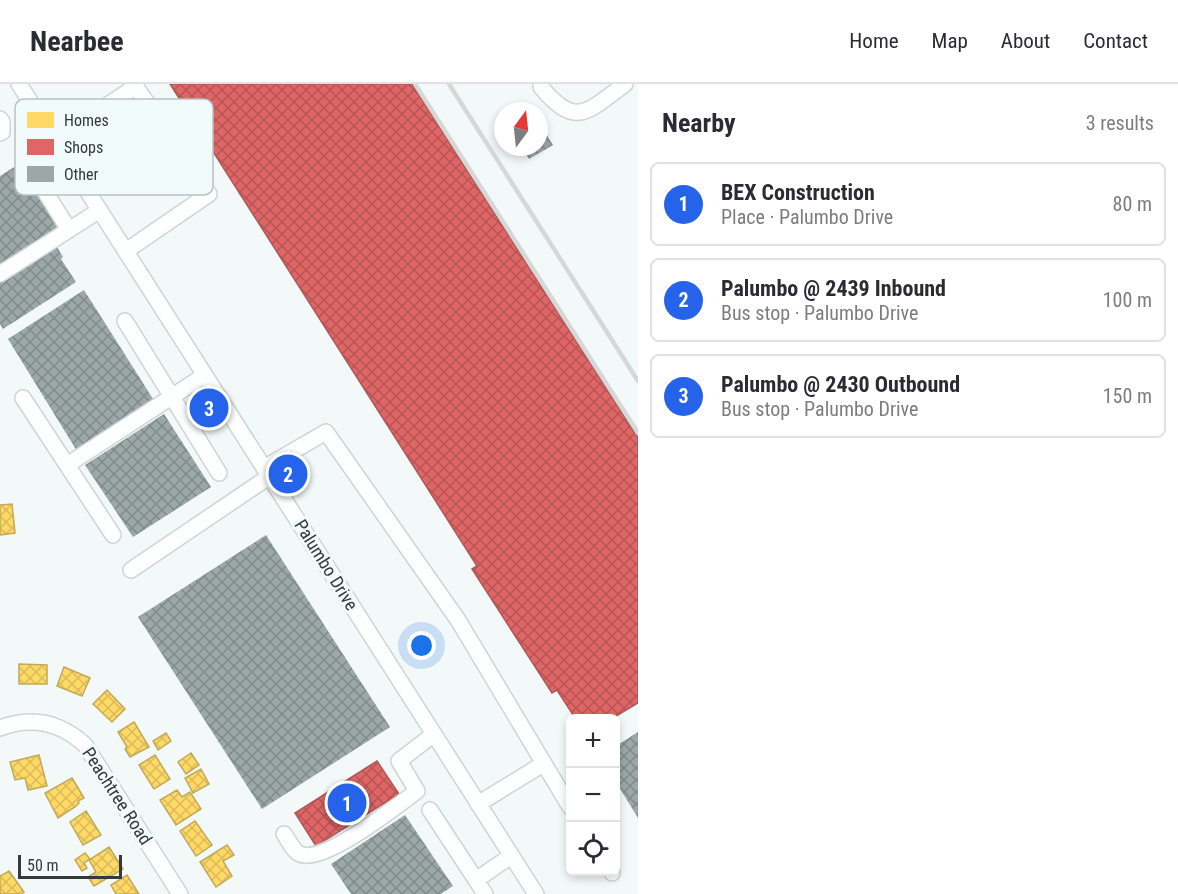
<!DOCTYPE html>
<meta charset="utf-8">
<style>
body{margin:0;font-family:"Roboto Condensed",sans-serif;background:#f2f2f3;color:#2b2b33}
.controls{position:absolute;right:18px;bottom:18px;display:grid;overflow:hidden;border-radius:9px;box-shadow:0 3px 9px #0003}
.controls button{width:54px;height:54px;display:grid;place-items:center;padding:0;border:0;border-bottom:2px solid #e1e1e2;background:#fff;color:#2b2b33;font:30px sans-serif}
.compass{position:absolute;left:494px;top:18px;width:54px;height:54px;border-radius:50%;background:#fff;box-shadow:0 3px 9px #0003;rotate:15deg}
.scale{position:absolute;left:18px;bottom:15px;width:104px;box-sizing:border-box;padding-left:6px;border:3px solid #353939;border-top:0;font-size:16px;line-height:21px;white-space:nowrap;color:#353939;-webkit-text-stroke:4px #f1fbfb;paint-order:stroke}
.you{position:absolute;left:422px;top:562px;width:21px;height:21px;margin:-15px;border:4px solid #fff;border-radius:50%;background:#1a73e8;box-shadow:0 0 0 9px #1a73e833}
.badge{display:grid;place-items:center;width:39px;height:39px;border-radius:50%;background:#2563eb;color:#fff;font-size:20px;font-weight:700}
.pin{position:absolute;translate:-50% -50%;border:3px solid #fff;box-shadow:0 2px 6px #0006}
.list{margin:0;padding:0;list-style:none}
h2{display:flex;justify-content:space-between;align-items:center;height:78px;margin:0;padding:0 24px;font-size:26px}
h2 small{font-size:20px;font-weight:400;color:#7c7c81}
.list li{display:grid;grid-template-columns:39px 1fr auto;gap:18px;align-items:center;box-sizing:border-box;height:84px;margin:0 12px 12px;padding:0 12px;border:2px solid #e1e1e2;border-radius:9px}
.list b{display:block;font-size:22px;white-space:nowrap}
.list p{margin:0;font-size:20px;white-space:nowrap;color:#7c7c81}
.list em{font-size:20px;font-style:normal;color:#7c7c81}
.icon{flex:none;width:33px;height:33px;fill:none;stroke:currentColor;stroke-width:2;stroke-linecap:round;stroke-linejoin:round}
.map{position:relative;flex:none;width:638px;height:810px;overflow:hidden}
header{display:flex;align-items:center;gap:36px;box-sizing:border-box;height:84px;padding:0 30px;background:#fff;border-bottom:2px solid #e1e1e2}
header strong{font-size:28px}
nav{display:flex;gap:33px;margin-inline-start:auto;font-size:21px}
main{display:flex}
aside{flex:1;background:#fff}
.map>svg:first-child{display:block}
.homes{fill:url(#homes-cross-hatch);stroke:#c2a958;stroke-width:1.5}
.shops{fill:url(#shops-cross-hatch);stroke:#ad5858;stroke-width:1.5}
.building{fill:url(#building-cross-hatch)}
.lines{fill:none;stroke-linecap:round;stroke-linejoin:round}
.minor-casing{stroke:#cfd4d4;stroke-width:18}
.minor{stroke:#fdfefe;stroke-width:15}
.rail{stroke:#d6d7d7;stroke-width:4.5}
.labels{text-anchor:middle;stroke-width:6;stroke-linejoin:round;paint-order:stroke}
.street-label{font-size:18px;fill:#353939;stroke:#f1fbfb}
.key{fill:#f1fbfb;stroke:#b9c1c1;stroke-width:1.5}
.key-label{font-size:16px;fill:#353939}
</style>
<header>
<strong>Nearbee</strong>
<nav><a>Home</a><a>Map</a><a>About</a><a>Contact</a></nav>
</header>
<main>
<div class="map">
<svg width="638" height="810" viewBox="0 0 638 810">
<defs>
<pattern id="homes-cross-hatch" width="8" height="8" patternUnits="userSpaceOnUse" patternTransform="scale(1.5)"><rect width="8" height="8" fill="#ffd966"/><path d="M0 0l8 8M0 8l8-8" fill="none" stroke="#dbbb59"/></pattern>
<pattern id="shops-cross-hatch" width="8" height="8" patternUnits="userSpaceOnUse" patternTransform="scale(1.5)"><rect width="8" height="8" fill="#e06666"/><path d="M0 0l8 8M0 8l8-8" fill="none" stroke="#b65555"/></pattern>
<pattern id="building-cross-hatch" width="8" height="8" patternUnits="userSpaceOnUse" patternTransform="scale(1.5)"><rect width="8" height="8" fill="#9ca8a8"/><path d="M0 0l8 8M0 8l8-8" fill="none" stroke="#808a8a"/></pattern>
</defs>
<rect width="100%" height="100%" fill="#f3f9f9"/>
<path class="homes" d="M12 420 15 449 0 451V421Z
M19 580 47 581V600H19Z
M64 583 90 594 82 612 57 602Z
M107 606 125 625 112 638 93 620Z
M134 638 149 663 130 673 125 665 127 663 118 648Z
M166 649 171 657 158 666 153 657Z
M191 669 199 681 186 690 178 678Z
M39 671 47 702 28 706 25 694 15 696 10 678Z
M155 671 170 695 154 705 139 681Z
M201 685 209 700 193 709 185 694Z
M72 694 84 714 78 717 79 719 75 723 58 734 45 709Z
M177 706 182 713 190 708 201 725 176 741 160 716Z
M86 727 101 751 83 761 70 738Z
M195 737 212 761 196 772 180 747Z
M227 761 234 771 223 777 232 792 216 803 200 778Z
M109 763 123 785 94 802 88 793 96 788 89 776Z
M85 769 90 775 84 779 87 784 82 787 75 776Z
M9 787 24 808 21 810H1L0 808V792Z
M127 791 139 810H116L111 801Z"/>
<path class="shops" d="M170 0H412L638 354V619L613 634H575L557 606 552 609 472 485 477 482Z
M377 677 399 710 316 762 295 729Z"/>
<path class="building" d="M540 40 553 61 529 75 522 63H539Z
M19 80 59 142 0 181V92Z
M57 163 63 173 61 175 76 198 3 245 0 240V198Z
M84 206 155 318 77 367 8 255Z
M164 330 211 403 133 453 85 381Z
M266 451 390 643 262 725 138 533Z
M638 648V734L616 698V662Z
M405 731 453 802 441 810H351L331 780Z"/>
<g class="lines">
<defs>
<path id="minor" d="M19 0 536 810
M541 3C576 45 587 28 625 0
M0 35 2 38V48L0 49
M69 146 33 88C30 79 31 75 37 68L135 3
M126 167 209 110 134 0
M0 190 100 126
M125 237 219 389
M23 314 113 451
M67 381 205 291
M264 384 326 348 458 536 570 723
M131 486 270 392
M0 644C32 632 60 638 85 661L180 810
M478 720 543 680
M430 726 476 796 511 772
M284 750C288 755 292 765 298 769 319 784 398 721 417 707L399 677 434 650
M612 788V789
M476 796 485 810"/>
</defs>
<use href="#minor" class="minor-casing"/>
<use href="#minor" class="minor"/>
<path class="rail" d="M415 0 638 349
M449 0 638 297"/>
</g>
<g class="labels">
<g class="street-label">
<text transform="translate(326 481) rotate(58)" y="6">Palumbo Drive</text>
<text transform="translate(117 712) rotate(57)" y="6">Peachtree Road</text>
</g>
</g>
<rect x="15" y="15" width="198" height="96" rx="9" class="key"/>
<rect x="27" y="28" width="27" height="16" fill="#ffd966"/>
<rect x="27" y="55" width="27" height="16" fill="#e06666"/>
<rect x="27" y="82" width="27" height="16" fill="#9ca8a8"/>
<g class="key-label">
<text x="64" y="42">Homes</text>
<text x="64" y="69">Shops</text>
<text x="64" y="96">Other</text>
</g>
</svg>
<div class="controls">
<button>+</button>
<button>−</button>
<button><svg class="icon" aria-label="locate" viewBox="0 0 24 24"><circle cx="12" cy="12" r="6"/><path d="M12 2v4M12 18v4M2 12h4M18 12h4"/></svg></button>
</div>
<svg class="compass" viewBox="-18 -18 36 36"><path d="M0-13l5 13h-10z" fill="#e53935"/><path d="M0 13l5-13h-10z" fill="#7c7c81"/></svg>
<div class="scale">50 m</div>
<div class="you"></div>
<div class="pin badge" style="left:347px;top:719px">1</div>
<div class="pin badge" style="left:288px;top:390px">2</div>
<div class="pin badge" style="left:209px;top:324px">3</div>
</div>
<aside>
<h2>Nearby<small>3 results</small></h2>
<ul class="list">
<li><span class="badge">1</span><div><b>BEX Construction</b><p>Place · Palumbo Drive</p></div><em>80 m</em></li>
<li><span class="badge">2</span><div><b>Palumbo @ 2439 Inbound</b><p>Bus stop · Palumbo Drive</p></div><em>100 m</em></li>
<li><span class="badge">3</span><div><b>Palumbo @ 2430 Outbound</b><p>Bus stop · Palumbo Drive</p></div><em>150 m</em></li>
</ul>
</aside>
</main>
